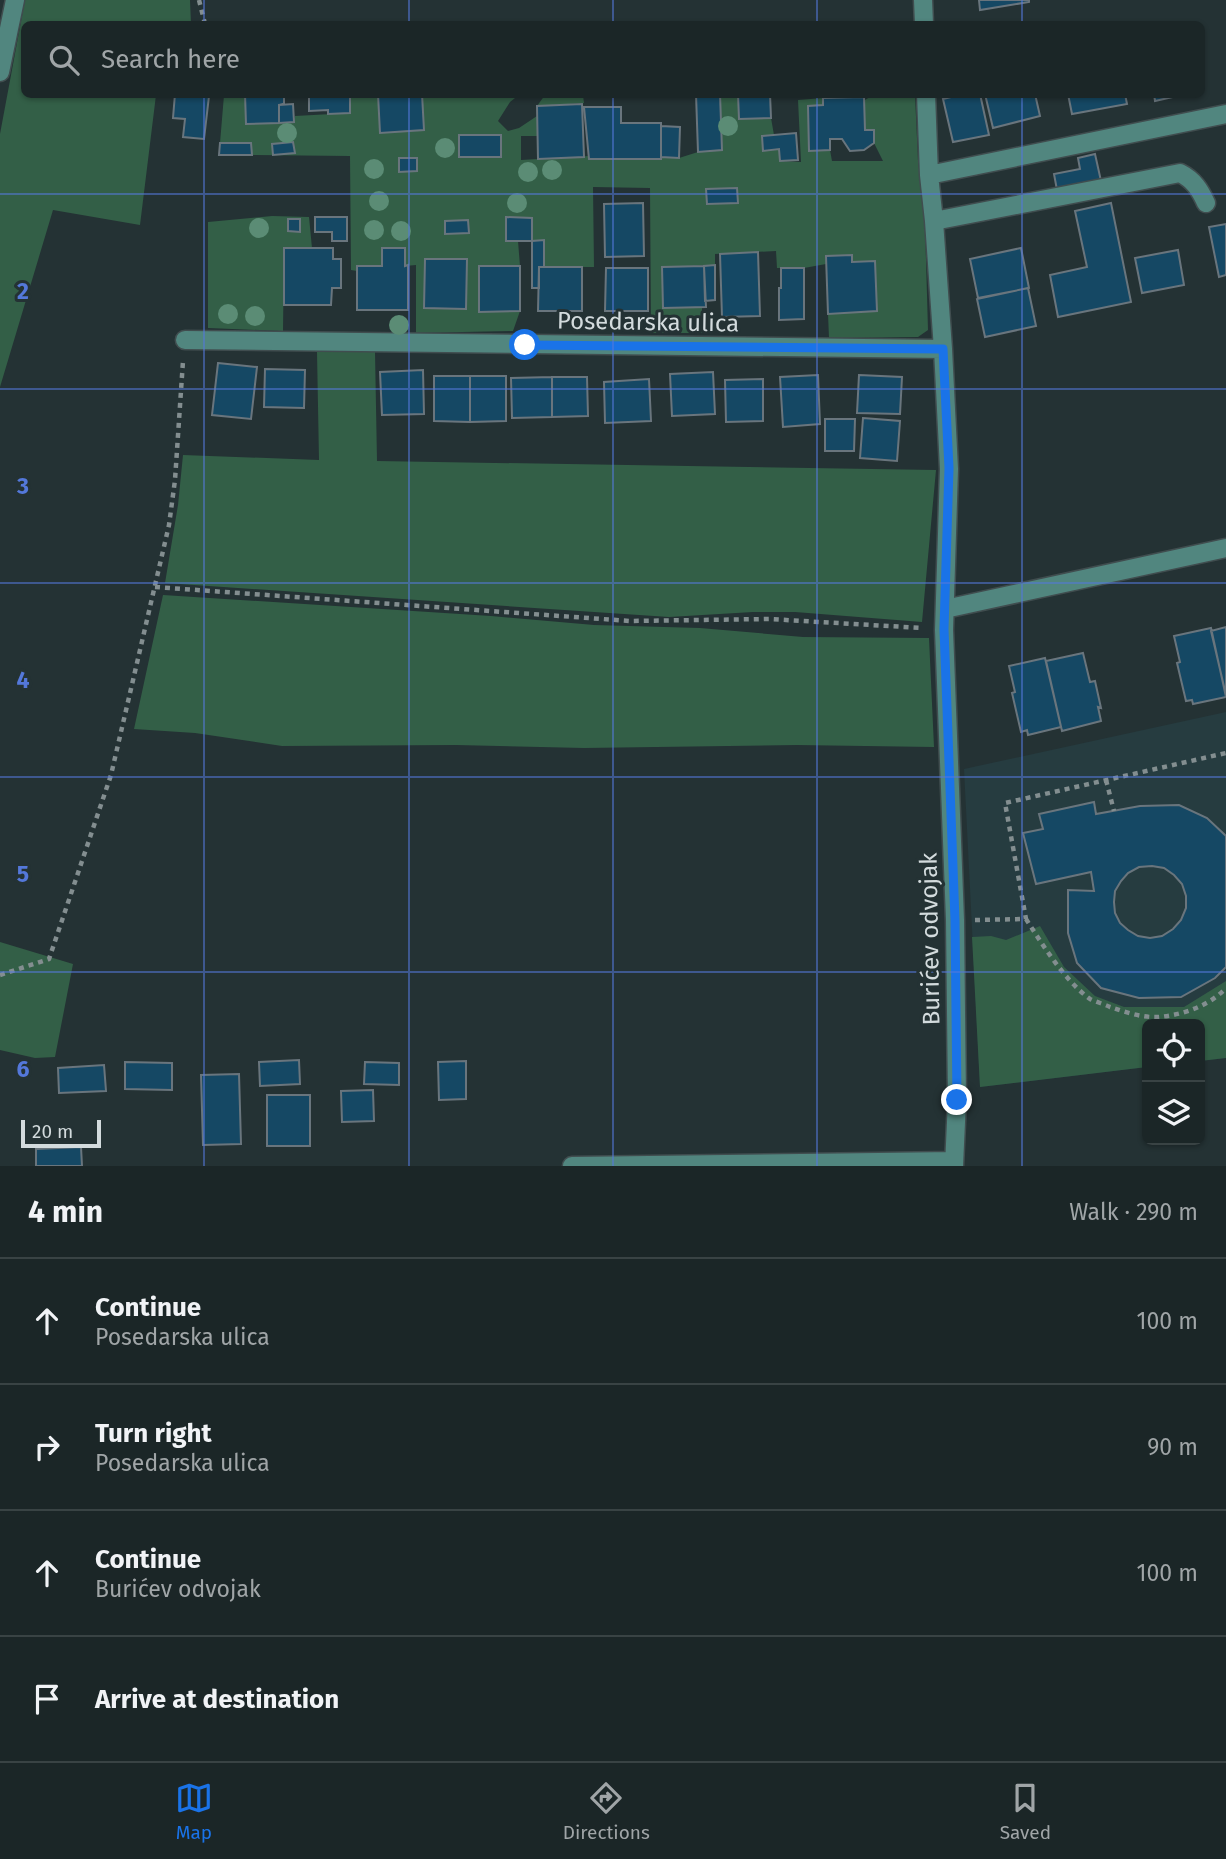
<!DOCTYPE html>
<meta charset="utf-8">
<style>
body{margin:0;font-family:"Fira Sans",sans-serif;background:#283233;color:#f1f3f6}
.controls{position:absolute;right:21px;bottom:21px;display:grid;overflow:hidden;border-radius:10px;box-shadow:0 2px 5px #0004}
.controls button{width:63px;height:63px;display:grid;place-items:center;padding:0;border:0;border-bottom:2px solid #394344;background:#1b2627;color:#f1f3f6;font:35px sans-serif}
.scale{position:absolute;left:21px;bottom:18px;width:80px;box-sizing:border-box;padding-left:7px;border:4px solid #d3dbdd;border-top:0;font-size:19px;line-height:24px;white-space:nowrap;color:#d3dbdd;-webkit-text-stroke:5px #243234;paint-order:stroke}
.stop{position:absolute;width:21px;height:21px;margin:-16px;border:5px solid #1a73e8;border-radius:50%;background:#fff}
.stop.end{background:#1a73e8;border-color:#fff;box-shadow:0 2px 7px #0008}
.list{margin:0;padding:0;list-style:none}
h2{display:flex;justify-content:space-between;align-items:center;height:91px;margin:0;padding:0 28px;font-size:30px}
h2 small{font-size:23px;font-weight:400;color:#a0a5a7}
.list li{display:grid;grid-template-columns:46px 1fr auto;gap:21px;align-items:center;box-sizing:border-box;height:126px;padding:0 28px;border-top:2px solid #394344}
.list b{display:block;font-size:26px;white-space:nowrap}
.list p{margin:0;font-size:23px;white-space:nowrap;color:#a0a5a7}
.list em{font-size:23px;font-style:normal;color:#a0a5a7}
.icon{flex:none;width:38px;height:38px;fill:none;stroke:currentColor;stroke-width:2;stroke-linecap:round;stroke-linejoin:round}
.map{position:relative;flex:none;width:1226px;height:1166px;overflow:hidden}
.search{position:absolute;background:#1b2627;box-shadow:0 2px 5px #0004;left:21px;right:21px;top:21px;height:77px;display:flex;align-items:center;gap:18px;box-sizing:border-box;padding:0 24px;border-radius:10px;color:#a0a5a7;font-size:26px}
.sheet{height:595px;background:#1b2627}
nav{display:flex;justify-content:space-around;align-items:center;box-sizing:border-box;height:98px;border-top:2px solid #394344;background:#1b2627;font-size:19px;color:#a0a5a7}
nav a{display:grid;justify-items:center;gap:4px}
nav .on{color:#1a73e8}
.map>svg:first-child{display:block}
.built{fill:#263c40}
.green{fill:#335f47;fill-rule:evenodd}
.building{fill:#154864;stroke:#69757d;stroke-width:2;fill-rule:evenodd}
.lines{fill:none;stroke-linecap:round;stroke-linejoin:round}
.minor-casing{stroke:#404d4f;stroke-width:21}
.path{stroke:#838e90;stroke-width:4.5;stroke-dasharray:5 5;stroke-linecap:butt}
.minor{stroke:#51867f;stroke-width:18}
.tree{fill:#5b8c75}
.route{stroke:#1a73e8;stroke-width:9}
.grid{fill:none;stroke:#5478da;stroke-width:2;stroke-opacity:0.55}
.labels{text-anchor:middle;stroke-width:6;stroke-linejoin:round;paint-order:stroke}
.street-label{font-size:24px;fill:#d3dbdd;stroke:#243234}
.grid-label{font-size:23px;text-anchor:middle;font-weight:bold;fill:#5478da;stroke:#243234;stroke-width:6;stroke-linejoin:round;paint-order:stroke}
</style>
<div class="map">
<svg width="1226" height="1166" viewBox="0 0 1226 1166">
<rect width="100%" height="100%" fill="#243234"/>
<path class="built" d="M1226 712V1058L1200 1061V1024H1147V1067L980 1087 964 769Z"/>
<path class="green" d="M25 0H190L191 24H24V94L156 95 140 225 53 210 0 387V134Z
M520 94 510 102 498 121 508 131 519 128 537 116 538 136H521V160L589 156 590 159H661V157L679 158 698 152 722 150 720 95 738 94 739 118H771L774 135 762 136 763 150 779 149 780 161 801 162 798 100 823 98V105L808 106 809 151 830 150 832 161H883L874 143V130H865V100L873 95H915L918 160 925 224 928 330 918 337 829 338 828 314 877 311 875 262H852L851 255 826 256V264L804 268H777L776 251 715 254V265L662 267 663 308 702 307V333H651L650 188 593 187 594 267H544V241H532V218H507L506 241H518L520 266H479V311H520L513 331 416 333V265L405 266V248H383L382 266H357V271L351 270 350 156 252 155 251 143H220L224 95H245L247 124 294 122 295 116 350 113V95ZM399 158H417V171L399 172ZM737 188V203L707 204 706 189Z
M545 95H583L584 103 537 106Z
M272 216 309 217 312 248 284 249 283 331 208 328V222Z
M317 352H375L377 461 936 470 922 622 795 612H753L669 617 165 583 178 505 183 455 319 460Z
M163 595 491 616 594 625 700 628 803 637 929 638 934 747 797 745 584 748 456 745 282 746 195 733 134 729Z
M1040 926 1064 967 1095 996 1124 1007H1184L1226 981V1058L1200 1061V1024H1147V1067L980 1087 972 937 991 936 1006 940Z
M0 942 73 964 55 1057 35 1058 0 1050Z"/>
<path class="building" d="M979 0H1029V2L980 10Z
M175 94 209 96 204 139 183 137 185 119 173 118Z
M245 94H284V104L279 105V123L246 124Z
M309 94H350V113L328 114V110L309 111Z
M378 94H422L424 130 380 133Z
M696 94H720L722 150 698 152Z
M738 94H770L771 118 739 119Z
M963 94H980L989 135 953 142 943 99Z
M985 94H1035L1040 116 993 128Z
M1068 94H1125L1127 104 1072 114Z
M1154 94H1186L1155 101Z
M864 97 865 130H874V143L864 150 850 151 842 139H830V150L809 151 808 106 823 105V98Z
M293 104 294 122 279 123V105Z
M582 104 584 157 538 159 537 106Z
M584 107H621V123H661V159H589Z
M661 126 680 127 679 158 661 157Z
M796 133 798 160 780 161 779 149 763 151 762 136Z
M459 135H501V157H459Z
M293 142 295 153 273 155 272 144Z
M220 143H251L252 155H219Z
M1095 154 1101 181 1057 190 1054 174 1080 169 1078 158Z
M399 158H417V171L399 172Z
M737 188 738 203 707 204 706 189Z
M643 203 644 256 605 257 604 204Z
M1111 203 1131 302 1058 317 1050 275 1087 267 1075 211Z
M315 217H347V241H332V232H315Z
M506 217 532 218V241H506Z
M288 219H300V232L288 231Z
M468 220 469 233 445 234V221Z
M1226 224V275L1219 277 1209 227Z
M544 240V267H539V288H532V241Z
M284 248H333V259H341V288H332L331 305H284Z
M382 248H405V266L408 265V310H357V266H382Z
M1021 248 1029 288 978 298 970 259Z
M1178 250 1184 285 1142 293 1135 258Z
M758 252 760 316 722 317 720 254Z
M852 255V262L875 261 877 311 828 314 826 256Z
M425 259H467L466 309 424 308Z
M715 265V300L705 301 704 266Z
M479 266H520V311L479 312Z
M704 266 706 307 663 308 662 267Z
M539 267H582V311H538Z
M606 268H648V311H605Z
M781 268H804V319L779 320V288H781Z
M1028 288 1036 326 985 337 977 299Z
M218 363 257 367 251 419 212 415Z
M265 369 305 370 304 408 264 407Z
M423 370 424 414 382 415 380 372Z
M713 372 715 414 672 416 670 374Z
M818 375 820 424 783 427 780 377Z
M859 375 902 377 900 414 857 413Z
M434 376H470V422L434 421Z
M470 376H506V421L470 422Z
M552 377H587L588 416 552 417Z
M552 377V417L512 418 511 378Z
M649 379 651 421 605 423 604 382Z
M763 379V421L726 422 725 380Z
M863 418 900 421 897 461 860 458Z
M825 419H855L854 451H825Z
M1226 627V695L1211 631Z
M1211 628 1226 697 1193 704 1192 700 1186 701 1177 663 1180 662 1174 636Z
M1083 653 1090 682 1095 681 1101 708 1098 707 1101 721 1062 731 1046 661Z
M1045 658 1061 727 1028 735 1027 730 1021 732 1012 693 1015 692 1009 666Z
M1094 802 1096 814 1140 806 1179 805 1207 818 1226 836V967L1215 978 1181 997 1139 998 1101 988 1077 963 1068 933V890L1094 891 1091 872 1036 884 1023 833 1043 829 1039 814ZM1152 866 1164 868 1174 875 1182 884 1186 896V908L1181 920 1173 929 1162 936 1150 938 1138 936 1128 930 1120 923 1115 913 1114 902 1115 891 1121 881 1128 873 1139 867Z
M299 1060 300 1084 260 1086 259 1062Z
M466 1061V1099L439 1100 438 1062Z
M125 1062 172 1063V1090L125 1089Z
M365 1062 399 1063V1085L364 1084Z
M104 1065 106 1091 59 1093 58 1068Z
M239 1074 241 1144 203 1145 201 1075Z
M373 1090 374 1121 342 1122 341 1091Z
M267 1095H310V1146H267Z
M81 1147 82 1166H36V1149Z"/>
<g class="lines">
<defs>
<path id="minor" d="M923 0 924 24
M0 72 15 0
M926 94 929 175 934 221 943 349 949 469 944 630 955 920 957 1100 954 1166
M929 175 1226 114
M934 221 1180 173C1194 180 1200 190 1206 203
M185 340 943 349
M945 609 1226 548
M572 1166 954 1161"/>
</defs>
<use href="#minor" class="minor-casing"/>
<path class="path" d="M199 0 205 24
M155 587 630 621 769 619 922 628
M1106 780 1114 811
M1026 919C1042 944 1065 981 1090 999 1096 1002 1104 1004 1110 1007 1125 1012 1143 1018 1158 1017 1183 1015 1209 1006 1226 988
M975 920 1026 919 1005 803 1226 753
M0 975 49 959 111 775 169 525 175 480 183 361"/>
<use href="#minor" class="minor"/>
</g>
<g class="tree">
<circle cx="728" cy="126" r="10"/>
<circle cx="287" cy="133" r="10"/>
<circle cx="445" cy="148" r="10"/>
<circle cx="374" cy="169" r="10"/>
<circle cx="552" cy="170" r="10"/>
<circle cx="528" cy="172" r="10"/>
<circle cx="379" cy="201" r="10"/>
<circle cx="517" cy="203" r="10"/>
<circle cx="259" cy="228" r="10"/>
<circle cx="374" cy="230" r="10"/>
<circle cx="401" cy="231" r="10"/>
<circle cx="228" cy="314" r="10"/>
<circle cx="255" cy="316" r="10"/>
<circle cx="399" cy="325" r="10"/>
</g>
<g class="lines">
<path class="route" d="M525 345 943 349 949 468 944 629 955 920 957 1100"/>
</g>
<path class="grid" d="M204 0V24M409 0V24M613 0V24M817 0V24M1022 0V24M204 94V1166M409 94V1166M613 94V1166M817 94V1166M1022 94V1166M0 194H1226M0 389H1226M0 583H1226M0 777H1226M0 972H1226"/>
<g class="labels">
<g class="street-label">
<text transform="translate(648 322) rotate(1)" y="8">Posedarska ulica</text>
<text transform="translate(930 939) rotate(-91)" y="8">Burićev odvojak</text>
</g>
</g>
<g class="grid-label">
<text x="23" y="299">2</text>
<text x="23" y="494">3</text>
<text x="23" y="688">4</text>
<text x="23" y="882">5</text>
<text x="23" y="1077">6</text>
</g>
</svg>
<div class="controls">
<button><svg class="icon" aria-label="locate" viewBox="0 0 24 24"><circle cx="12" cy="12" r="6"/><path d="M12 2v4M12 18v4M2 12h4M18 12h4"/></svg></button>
<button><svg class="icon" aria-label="layers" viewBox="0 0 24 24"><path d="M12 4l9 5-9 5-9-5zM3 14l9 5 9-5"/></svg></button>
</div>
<div class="scale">20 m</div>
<div class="stop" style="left:525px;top:345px"></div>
<div class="stop end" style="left:957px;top:1100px"></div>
<div class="search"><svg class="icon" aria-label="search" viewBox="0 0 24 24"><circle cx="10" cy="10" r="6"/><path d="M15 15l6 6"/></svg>Search here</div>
</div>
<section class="sheet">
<h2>4 min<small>Walk · 290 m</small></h2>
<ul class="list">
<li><svg class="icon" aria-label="ahead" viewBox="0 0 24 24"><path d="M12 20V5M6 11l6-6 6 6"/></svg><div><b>Continue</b><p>Posedarska ulica</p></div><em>100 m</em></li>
<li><svg class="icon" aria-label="right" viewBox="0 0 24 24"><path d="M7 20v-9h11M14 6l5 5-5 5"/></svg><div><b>Turn right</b><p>Posedarska ulica</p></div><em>90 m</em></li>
<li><svg class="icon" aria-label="ahead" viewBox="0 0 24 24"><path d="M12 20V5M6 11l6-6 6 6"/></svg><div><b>Continue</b><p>Burićev odvojak</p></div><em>100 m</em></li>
<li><svg class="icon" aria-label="arrive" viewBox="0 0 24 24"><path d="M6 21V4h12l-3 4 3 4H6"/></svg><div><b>Arrive at destination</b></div></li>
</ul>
</section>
<nav>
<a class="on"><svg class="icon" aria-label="map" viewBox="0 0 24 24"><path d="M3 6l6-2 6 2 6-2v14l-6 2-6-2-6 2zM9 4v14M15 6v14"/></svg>Map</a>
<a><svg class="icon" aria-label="directions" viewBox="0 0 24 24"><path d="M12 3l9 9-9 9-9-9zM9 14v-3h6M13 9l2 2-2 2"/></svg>Directions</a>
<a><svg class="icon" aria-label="saved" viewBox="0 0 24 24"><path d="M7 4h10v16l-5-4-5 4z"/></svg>Saved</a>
</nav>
